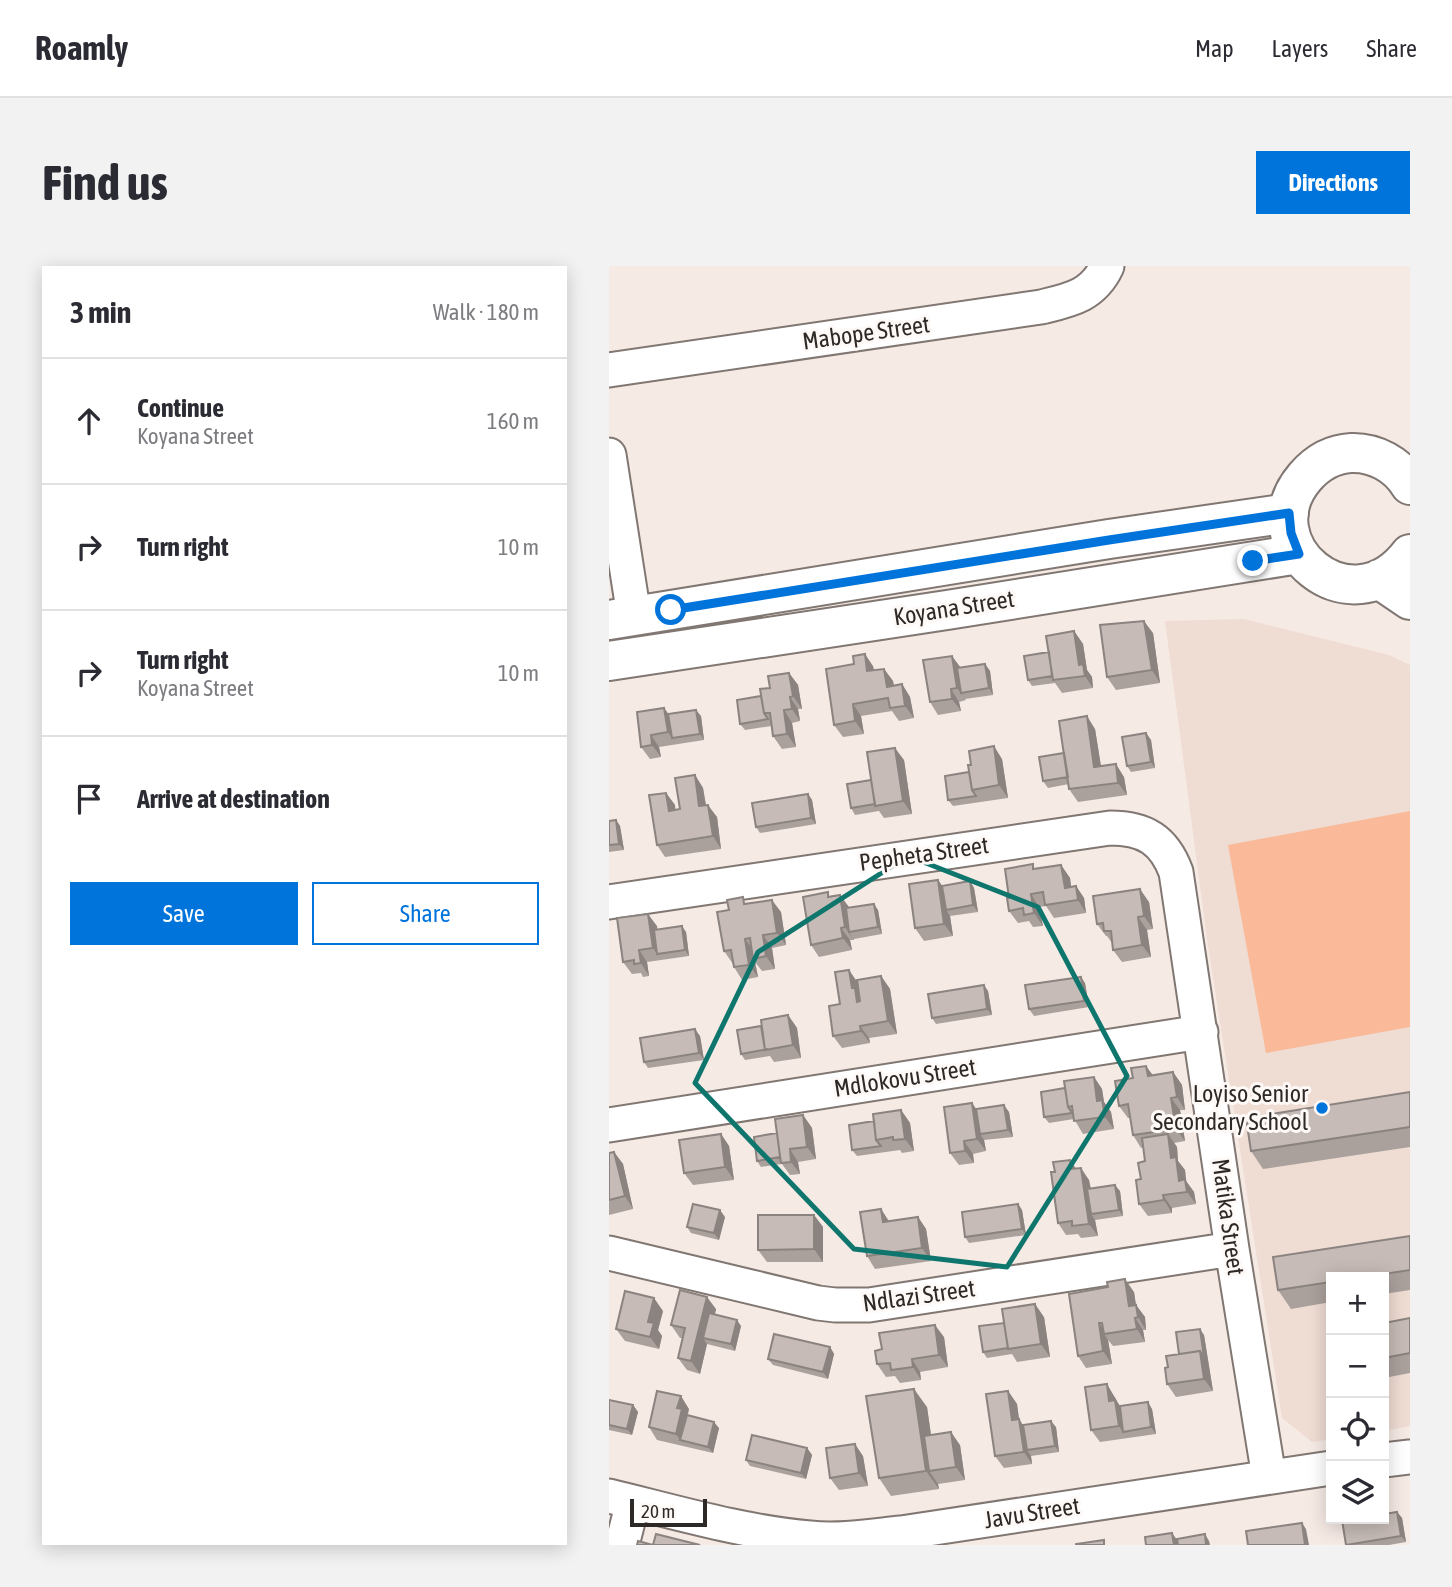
<!DOCTYPE html>
<meta charset="utf-8">
<style>
body{margin:0;font-family:"Asap Condensed",sans-serif;background:#f2f2f3;color:#2b2b33}
.controls{position:absolute;right:21px;bottom:21px;display:grid;overflow:hidden;border-radius:0px;box-shadow:0 4px 18px #0003}
.controls button{width:63px;height:63px;display:grid;place-items:center;padding:0;border:0;border-bottom:2px solid #e1e1e2;background:#fff;color:#2b2b33;font:35px sans-serif}
.scale{position:absolute;left:21px;bottom:18px;width:77px;box-sizing:border-box;padding-left:7px;border:4px solid #2d2927;border-top:0;font-size:19px;line-height:24px;white-space:nowrap;color:#2d2927;-webkit-text-stroke:5px #fef9f7;paint-order:stroke}
.stop{position:absolute;width:21px;height:21px;margin:-16px;border:5px solid #0074db;border-radius:50%;background:#fff}
.stop.end{background:#0074db;border-color:#fff;box-shadow:0 2px 7px #0008}
.list{margin:0;padding:0;list-style:none}
h2{display:flex;justify-content:space-between;align-items:center;height:91px;margin:0;padding:0 28px;font-size:30px}
h2 small{font-size:23px;font-weight:400;color:#7c7c81}
.list li{display:grid;grid-template-columns:46px 1fr auto;gap:21px;align-items:center;box-sizing:border-box;height:126px;padding:0 28px;border-top:2px solid #e1e1e2}
.list b{display:block;font-size:26px;white-space:nowrap}
.list p{margin:0;font-size:23px;white-space:nowrap;color:#7c7c81}
.list em{font-size:23px;font-style:normal;color:#7c7c81}
.actions{display:flex;gap:14px;padding:21px 28px}
.actions a{flex:1;padding:16px 0;border:2px solid #0074db;border-radius:0px;text-align:center;font-size:24px;color:#0074db}
.actions .main{background:#0074db;color:#fff}
.icon{flex:none;width:38px;height:38px;fill:none;stroke:currentColor;stroke-width:2;stroke-linecap:round;stroke-linejoin:round}
.map{position:relative;flex:none;width:801px;height:1279px;overflow:hidden;border-radius:0px}
header{display:flex;align-items:center;gap:42px;box-sizing:border-box;height:98px;padding:0 35px;background:#fff;border-bottom:2px solid #e1e1e2}
header strong{font-size:33px}
nav{display:flex;gap:38px;margin-inline-start:auto;font-size:24px}
.intro{display:flex;align-items:center;justify-content:space-between;box-sizing:border-box;height:168px;padding:0 42px}
h1{margin:0;font-size:49px}
.button{padding:18px 32px;border-radius:0px;background:#0074db;color:#fff;font-size:24px;font-weight:700}
main{display:flex;gap:42px;padding:0 42px}
aside{flex:1;background:#fff;border-radius:0px;box-shadow:0 4px 18px #0003}
.map>svg:first-child{display:block}
.built{fill:#efdcd3}
.green{fill:#fab999}
.lines{fill:none;stroke-linecap:round;stroke-linejoin:round}
.minor-casing{stroke:#817772;stroke-width:37}
.major-casing{stroke:#817772;stroke-width:42}
.minor{stroke:#fff;stroke-width:33}
.major{stroke:#fff;stroke-width:38}
.wall{fill:#aaa19d}
.shaded-wall{fill:#8b837f}
.building{fill:#c6bbb6;stroke:#8b837f;stroke-width:2}
.route{stroke:#0074db;stroke-width:9}
.marked{fill:none;stroke:#0f766e;stroke-width:5;stroke-linejoin:round}
.poi-dot{fill:#0074db;stroke:#fef9f7;stroke-width:2.5}
.labels{text-anchor:middle;stroke-width:6;stroke-linejoin:round;paint-order:stroke}
.street-label{font-size:24px;fill:#2d2927;stroke:#fef9f7}
.poi-label{font-size:24px;fill:#2d2927;stroke:#fef9f7;text-anchor:end}
</style>
<header>
<strong>Roamly</strong>
<nav><a>Map</a><a>Layers</a><a>Share</a></nav>
</header>
<div class="intro"><h1>Find us</h1><a class="button">Directions</a></div>
<main>
<aside>
<h2>3 min<small>Walk · 180 m</small></h2>
<ul class="list">
<li><svg class="icon" aria-label="ahead" viewBox="0 0 24 24"><path d="M12 20V5M6 11l6-6 6 6"/></svg><div><b>Continue</b><p>Koyana Street</p></div><em>160 m</em></li>
<li><svg class="icon" aria-label="right" viewBox="0 0 24 24"><path d="M7 20v-9h11M14 6l5 5-5 5"/></svg><div><b>Turn right</b></div><em>10 m</em></li>
<li><svg class="icon" aria-label="right" viewBox="0 0 24 24"><path d="M7 20v-9h11M14 6l5 5-5 5"/></svg><div><b>Turn right</b><p>Koyana Street</p></div><em>10 m</em></li>
<li><svg class="icon" aria-label="arrive" viewBox="0 0 24 24"><path d="M6 21V4h12l-3 4 3 4H6"/></svg><div><b>Arrive at destination</b></div></li>
</ul>
<div class="actions"><a class="main">Save</a><a>Share</a></div>
</aside>
<div class="map">
<svg width="801" height="1279" viewBox="0 0 801 1279">
<rect width="100%" height="100%" fill="#f6eae5"/>
<path class="built" d="M635 353 780 389 801 399V1160L775 1165V1011H722V1173L703 1176 673 1152 598 673 556 355Z"/>
<path class="green" d="M801 545V761L657 787 619 579Z"/>
<g class="lines">
<defs>
<path id="minor" d="M0 104 432 41C461 34 484 30 498 0
M0 189 25 350
M0 636 501 562C536 562 555 574 567 606L623 983 660 1211
M0 859 592 766
M0 987 209 1037 226 1039H260L623 983
M775 1194 801 1191
M0 1230C66 1246 133 1266 201 1272 231 1275 262 1270 292 1267L722 1202
M13 1279 24 1236"/>
<path id="major" d="M801 219C789 199 766 186 742 187 724 188 708 197 696 211 639 277 741 366 801 288
M770 313 801 334
M0 354 500 273 680 247
M0 395 338 344 690 288"/>
</defs>
<use href="#minor" class="minor-casing"/>
<use href="#major" class="major-casing"/>
<use href="#minor" class="minor"/>
<use href="#major" class="major"/>
</g>
<path class="wall" d="M465 365 474 378 478 404 483 411 484 422 453 427 446 417 423 420 419 414 440 386Z
M544 367 551 417 507 424 498 411Z
M376 398 381 405 384 429 356 433 357 434 350 436 352 445 329 449 321 436 352 402Z
M264 400 265 404 275 403 284 415 285 420 293 418 301 431 305 452 290 455 283 445 252 450 255 468 234 471 225 459Z
M180 407 189 419 193 443H189L191 455 183 457 187 481 173 483 164 470 162 460 136 464 131 458 161 422Z
M55 442 59 448 92 450 95 474 50 481 52 491 41 493 32 481Z
M486 463 492 500 515 511 518 529 469 536 460 523V518L439 522 434 515 455 487Z
M537 467 542 474 546 502 522 506 518 500Z
M393 493 399 532 344 540 339 534 360 506Z
M295 494 303 548 275 552 270 545 246 549 242 542Z
M86 509 94 522 97 539 108 551 112 583 56 591 48 579 57 527 66 539V544L71 543Z
M199 528 203 534 207 558 151 567 147 561Z
M7 554 11 560 15 584 0 586V555Z
M452 599 461 612 462 621 467 620 475 632 477 647 445 652 437 640 430 641 434 660 424 661 420 655 409 657 400 645V632L427 603Z
M361 615 365 622 369 646 341 650 344 670 315 675 306 662 333 620Z
M222 631 240 642 269 644 273 668 245 673V674H241L243 684 210 691 202 679Z
M540 636 544 663 538 664 542 691 513 696 504 684 503 677 498 670H497L488 658Z
M138 638 172 646 177 679 163 682 166 703 153 705 146 696 149 711 133 714 125 701 124 698 115 685 120 644Z
M48 660V663L77 666 80 690 38 696 40 710 34 711 32 707 23 708 14 696Z
M272 710 281 723 288 768 260 772 261 777 233 782 224 770 231 738 248 715Z
M476 717 480 741 425 750 420 743Z
M379 725 383 749 327 758 323 752Z
M179 749 188 762 192 792 165 796 161 790 136 794 132 788 153 760Z
M91 770 95 794 39 802 35 796Z
M564 806 573 819 576 844H571L576 875 565 877 568 881 569 895 576 904 577 915 585 926 587 938 563 942V947L539 950 530 938 532 913 536 895 535 881 532 882 524 869 521 852H519L510 840 544 809Z
M485 811 493 823 495 836 502 846 505 863 474 868 465 853 440 857 435 851 456 822Z
M801 826V881L654 903 642 885Z
M363 837 367 843 400 846 404 871 375 874 377 885 364 888 365 897 350 899 341 887Z
M292 844 301 857 305 885 293 887 291 884 248 890 243 884 265 855Z
M194 849 203 862 207 893 189 896 191 908 181 909 173 898 152 901 148 895 168 867Z
M112 868 120 880 125 914 84 919 75 907Z
M5 886 14 898 24 943 0 949V887Z
M461 894 467 903 480 914 482 922 511 925 514 950 486 954 489 970 472 972 469 968 457 969 449 957 446 906Z
M409 938 413 944 417 969 360 977 356 971Z
M272 943 280 955 309 951 317 963 322 995 266 1003 258 990Z
M205 949 214 961V996H158L149 984Z
M116 951 110 974 82 967 78 961Z
M801 970V1024L775 1028V1011H722V1036L682 1043 669 1024Z
M525 1026 527 1039 536 1051 537 1064H534L536 1076 504 1080 499 1074 503 1098 477 1102 469 1090 460 1028Z
M107 1043 106 1048 132 1060 126 1085 98 1078 91 1108 78 1104 69 1092 74 1072H71L62 1059Z
M54 1045 49 1064 53 1070 50 1083 16 1075 7 1063Z
M435 1051 441 1091 408 1096 403 1088 378 1092 374 1086Z
M801 1052V1107L775 1112V1057Z
M595 1069 604 1125 567 1131 558 1118 559 1101 570 1088Z
M335 1071 339 1101 311 1106 312 1114 291 1117 286 1110 277 1111 268 1098Z
M221 1081 225 1088 219 1113 164 1099 159 1093Z
M399 1125 408 1138 410 1153 414 1159 447 1161 450 1186 422 1190 423 1198 395 1202 386 1190Z
M506 1131 507 1135 511 1140 543 1143 547 1168 491 1176 482 1164Z
M0 1134 24 1139 29 1146 23 1169 0 1164Z
M318 1141 322 1169 351 1179 356 1214 329 1218 330 1223 282 1230 270 1212Z
M80 1143 79 1149 110 1162 104 1187 48 1174 40 1161Z
M198 1182 203 1189 197 1213 141 1200 137 1194Z
M254 1190 259 1220 230 1224 221 1212Z
M788 1246 793 1252 797 1276 780 1279H737Z"/>
<path class="shaded-wall" d="M535 355 544 367 551 417 543 404Z
M465 365 474 378 478 404 483 411 484 422 476 410 470 399Z
M256 388 264 400 267 417 258 405Z
M343 390 352 402V427L357 434 348 422Z
M376 398 381 405 384 429 380 422Z
M275 403 284 415 287 433 278 421Z
M180 407 189 419 193 443 184 430Z
M293 418 301 431 305 452 296 440Z
M342 423 350 436 352 445 343 433Z
M181 431 189 443 191 455 183 443Z
M244 438 252 450 255 468 246 455Z
M55 442 64 454 63 472 59 466Z
M87 444 92 450 95 474 91 468Z
M175 444 183 457 187 481 178 468Z
M478 450 486 463 494 513 485 501Z
M537 467 542 474 546 502 542 496Z
M42 469 50 481 52 491 43 479Z
M385 480 393 493 399 532 390 519Z
M286 482 295 494 303 548 294 535Z
M507 498 515 511 518 529 509 517Z
M86 509 94 522 99 553 90 540Z
M57 527 66 539 68 557 60 545Z
M199 528 203 534 207 558 202 552Z
M99 539 108 551 112 583 104 570Z
M7 554 11 560 15 584 10 578Z
M452 599 461 612 464 634 456 622Z
M329 614 338 626 337 644 341 650 344 670 335 658Z
M361 615 365 622 369 646 364 639Z
M467 620 475 632 477 647 469 634Z
M531 623 540 636 544 663 535 650Z
M422 628 430 641 434 660 425 647Z
M231 629 240 641V666L245 674 236 661Z
M163 634 172 646 177 679 168 667Z
M265 638 269 644 273 668 269 661Z
M39 648 48 660 52 687 48 688 44 682Z
M529 651 538 664 542 691 533 679Z
M73 660 77 666 80 690 76 684Z
M232 662 241 674 243 684 234 672Z
M154 669 163 682 166 703 157 690Z
M136 673 145 685 144 693 146 696 149 711 140 699Z
M30 684 38 696 40 710 32 697Z
M240 704 249 717 254 734 248 736 243 722Z
M272 710 281 723 288 768 279 755Z
M472 711 476 717 480 741 475 735Z
M375 719 379 725 383 749 378 743Z
M179 749 188 762 192 792 184 779Z
M251 760 260 772 261 777 252 765Z
M86 763 91 770 95 794 90 787Z
M537 800 546 812 539 810Z
M564 806 573 819 576 844 568 831Z
M485 811 493 823 495 836 502 846 505 863 496 851 488 835Z
M562 832 571 844 576 875 567 863Z
M363 837 372 850 371 868 375 874 377 885 368 873Z
M395 839 400 846 404 871 399 864Z
M292 844 301 857 305 885 296 873Z
M194 849 203 862 207 893 198 881Z
M112 868 120 880 125 914 116 901Z
M559 868 568 881 569 895 576 904 577 915 585 926 587 938 570 915 562 892Z
M355 875 364 888 365 897 356 885Z
M181 883 189 896 191 908 182 896Z
M5 886 14 898 24 943 16 930Z
M461 894 469 906 462 903Z
M472 902 480 914 485 947 482 948 486 954 489 970 480 958Z
M506 919 511 925 514 950 510 944Z
M554 929 563 942V947L555 934Z
M409 938 413 944 417 969 413 963Z
M272 943 280 956H274Z
M111 944 116 951 110 974 105 967Z
M205 949 214 961V996L205 983Z
M309 951 317 963 322 995 313 982Z
M516 1013 525 1026 529 1053 520 1040Z
M98 1031 107 1043 100 1073 94 1072 98 1078 91 1108 82 1095Z
M45 1032 54 1045 49 1064 53 1070 50 1083 41 1071 39 1056Z
M426 1038 435 1051 441 1091 432 1078Z
M527 1039 536 1051 537 1064 529 1051Z
M526 1052 534 1064 536 1076 528 1063Z
M128 1054 132 1060 126 1085 122 1078Z
M490 1057 497 1068H495L499 1074 503 1098 494 1085Z
M326 1059 335 1071 339 1101 330 1089Z
M591 1063 595 1069 604 1125 595 1113 591 1085Z
M221 1081 225 1088 219 1113 214 1106Z
M303 1093 311 1106 312 1114 304 1101Z
M498 1118 515 1147 514 1166 510 1160 500 1135Z
M305 1123 318 1141 327 1204 320 1205 329 1218 330 1223 317 1205Z
M399 1125 408 1138 410 1153 418 1166V1184L422 1190 423 1198 415 1186 403 1154Z
M72 1130 80 1143 71 1174 67 1168 68 1142Z
M539 1136 543 1143 547 1168 542 1161Z
M24 1139 29 1146 23 1169 18 1163Z
M442 1155 447 1161 450 1186 446 1180Z
M105 1156 110 1162 104 1187 99 1181Z
M342 1166 351 1179 356 1214 347 1201Z
M246 1178 254 1190 259 1220 250 1207Z
M198 1182 203 1189 197 1213 192 1207Z
M788 1246 793 1252 797 1276 792 1270Z
M693 1257 697 1263 700 1279H696Z
M563 1267 572 1279H565Z
M596 1268 600 1275 601 1279H597Z"/>
<path class="building" d="M535 355 543 404 498 411 491 359Z
M465 365 470 399 474 398 476 410 444 414 437 370Z
M440 386 443 410 419 414 415 390Z
M256 388 258 405 275 403 278 421 293 418 296 440 281 442 279 432 244 438 246 455 225 459 217 403 245 398 244 390Z
M343 390 348 422 342 423 343 433 321 436 314 394Z
M376 398 380 422 352 427 348 402Z
M180 407 184 430 181 431 183 443 175 444 178 468 164 470 161 447H155L151 423 161 422 159 410Z
M152 430 155 447 159 453 131 458 128 434Z
M55 442 59 466 42 469 43 479 32 481 28 446Z
M87 444 91 468 63 472 59 448Z
M478 450 485 501 507 498 509 517 460 523 450 455Z
M537 467 542 496 518 500 513 471Z
M385 480 390 519 363 524 359 499H362L360 485Z
M286 482 294 535 266 540 258 486Z
M455 487 459 511 434 515 430 491Z
M360 506 363 524 367 530 339 534 336 510Z
M86 509 90 540 99 539 104 570 48 579 40 529 57 527 60 545 71 543 66 512Z
M262 514 266 538 242 542 238 518Z
M199 528 202 552 147 561 143 537Z
M7 554 10 578 0 579V555Z
M424 598V603L452 599 456 622 467 620 469 634 436 639 434 626 422 628 425 647 415 649 414 642 400 645 398 632H400L396 603Z
M329 614 335 658 306 662 300 618Z
M361 615 364 639 337 644 333 620Z
M531 623 535 650 529 651 533 679 504 684 502 665H495L494 657 488 658 484 630Z
M219 626V631L231 629 236 661 232 662 234 672 202 679 194 631Z
M134 631 135 638 163 634 168 667 154 669 157 690 144 693 141 672 136 673 140 699 125 701 122 684 115 685 108 646 120 644 118 634Z
M265 638 269 661 240 666 237 642Z
M39 648 44 682 30 684 32 697 25 698V694L14 696 8 652Z
M73 660 76 684 48 688 45 664Z
M240 704 243 722H246L248 736 251 735 248 714 272 710 279 755 251 760 252 765 224 770 220 740 231 738 226 706Z
M472 711 475 735 420 743 416 719Z
M375 719 378 743 323 752 319 728Z
M179 749 184 779 156 784 152 754Z
M152 760 156 784 159 783 132 788 128 764Z
M86 763 90 787 35 796 31 772Z
M537 800 539 810 564 806 568 831 562 832 567 863 524 869 519 838 510 840 506 815 524 812 522 802Z
M485 811 488 835 493 834 496 851 465 855 463 840 459 841 455 815Z
M456 822 459 841 463 847 435 851 432 826Z
M801 826V861L642 885 637 852Z
M363 837 368 873 355 875 356 885 341 887 335 841Z
M395 839 399 864 371 868 367 843Z
M292 844 296 873 284 874V871L267 874 264 848Z
M194 849 198 881 181 883 182 896 172 897 166 853Z
M265 855 267 874 272 880 243 884 240 859Z
M168 867 171 891 148 895 145 871Z
M112 868 116 901 75 907 70 874Z
M559 868 562 892 567 891 570 915 576 913 578 926 554 929 555 934 530 938 527 914 532 913 529 897 536 895 533 872Z
M5 886 16 930 0 934V887Z
M461 894 462 903 472 902 480 958 463 960V955L449 957 442 906H446L444 896Z
M506 919 510 944 482 948 478 923Z
M84 938 111 944 105 967 78 961Z
M409 938 413 963 356 971 353 946Z
M272 943 274 956 309 951 313 982 258 990 251 946Z
M149 949H205V983L149 984Z
M801 970V1004L755 1011H722V1016L669 1024 664 991Z
M516 1013 520 1040 527 1039 529 1051 526 1052 528 1063 495 1068 493 1057H490L494 1085 469 1090 460 1028 499 1021 498 1016Z
M71 1024 98 1031 82 1095 69 1092 76 1062 62 1059Z
M16 1025 45 1032 39 1056 45 1057 41 1071 7 1063Z
M426 1038 432 1078 399 1083 393 1043Z
M100 1047 128 1054 122 1078 94 1072Z
M801 1052V1087L775 1092V1057Z
M395 1057 399 1082 374 1086 370 1060Z
M326 1059 330 1089 303 1093 304 1101 282 1104 281 1097 268 1098 266 1085 273 1083 270 1067Z
M591 1063 595 1091 591 1085 570 1088 567 1066Z
M165 1068 221 1081 214 1106 159 1093Z
M591 1085 595 1113 558 1118 556 1102 559 1101 557 1090Z
M498 1118 500 1135 506 1134 510 1160 482 1164 476 1121Z
M305 1123 317 1205 270 1212 257 1130Z
M48 1125 72 1130 68 1142 73 1143 67 1168 40 1161Z
M399 1125 403 1154 410 1153 415 1186 386 1190 377 1128Z
M0 1134 24 1139 18 1163 0 1159Z
M539 1136 542 1161 514 1166 511 1140Z
M78 1149 105 1156 99 1181 71 1174Z
M442 1155 446 1180 418 1184 414 1159Z
M342 1166 347 1201 320 1205 315 1170Z
M143 1169 198 1182 192 1207 137 1194Z
M246 1178 250 1207 221 1212 217 1182Z
M788 1246 792 1270 737 1279 733 1254 743 1253H775V1248Z
M693 1257 696 1279H639L637 1265Z
M563 1267 565 1279H537L536 1271Z
M47 1268 91 1279H28L29 1275 44 1279Z
M596 1268 597 1279H569L568 1273Z
M495 1274V1279H467V1278Z"/>
<g class="lines">
<path class="route" d="M62 344 500 274 680 247 682 267 690 288 644 295"/>
</g>
<path class="marked" d="M299 590 429 641 518 810 398 1001 245 983 86 817 149 686Z"/>
<circle class="poi-dot" cx="713" cy="842" r="7"/>
<g class="labels">
<g class="street-label">
<text transform="translate(257 67) rotate(-8)" y="8">Mabope Street</text>
<text transform="translate(345 342) rotate(-9)" y="8">Koyana Street</text>
<text transform="translate(315 588) rotate(-8)" y="8">Pepheta Street</text>
<text transform="translate(296 812) rotate(-9)" y="8">Mdlokovu Street</text>
<text transform="translate(619 951) rotate(82)" y="8">Matika Street</text>
<text transform="translate(310 1030) rotate(-8)" y="8">Ndlazi Street</text>
<text transform="translate(423 1247) rotate(-9)" y="8">Javu Street</text>
</g>
<g class="poi-label">
<text x="699" y="836">Loyiso Senior<tspan x="699" dy="28">Secondary School</tspan></text>
</g>
</g>
</svg>
<div class="controls">
<button>+</button>
<button>−</button>
<button><svg class="icon" aria-label="locate" viewBox="0 0 24 24"><circle cx="12" cy="12" r="6"/><path d="M12 2v4M12 18v4M2 12h4M18 12h4"/></svg></button>
<button><svg class="icon" aria-label="layers" viewBox="0 0 24 24"><path d="M12 4l9 5-9 5-9-5zM3 14l9 5 9-5"/></svg></button>
</div>
<div class="scale">20 m</div>
<div class="stop" style="left:62px;top:344px"></div>
<div class="stop end" style="left:644px;top:295px"></div>
</div>
</main>
